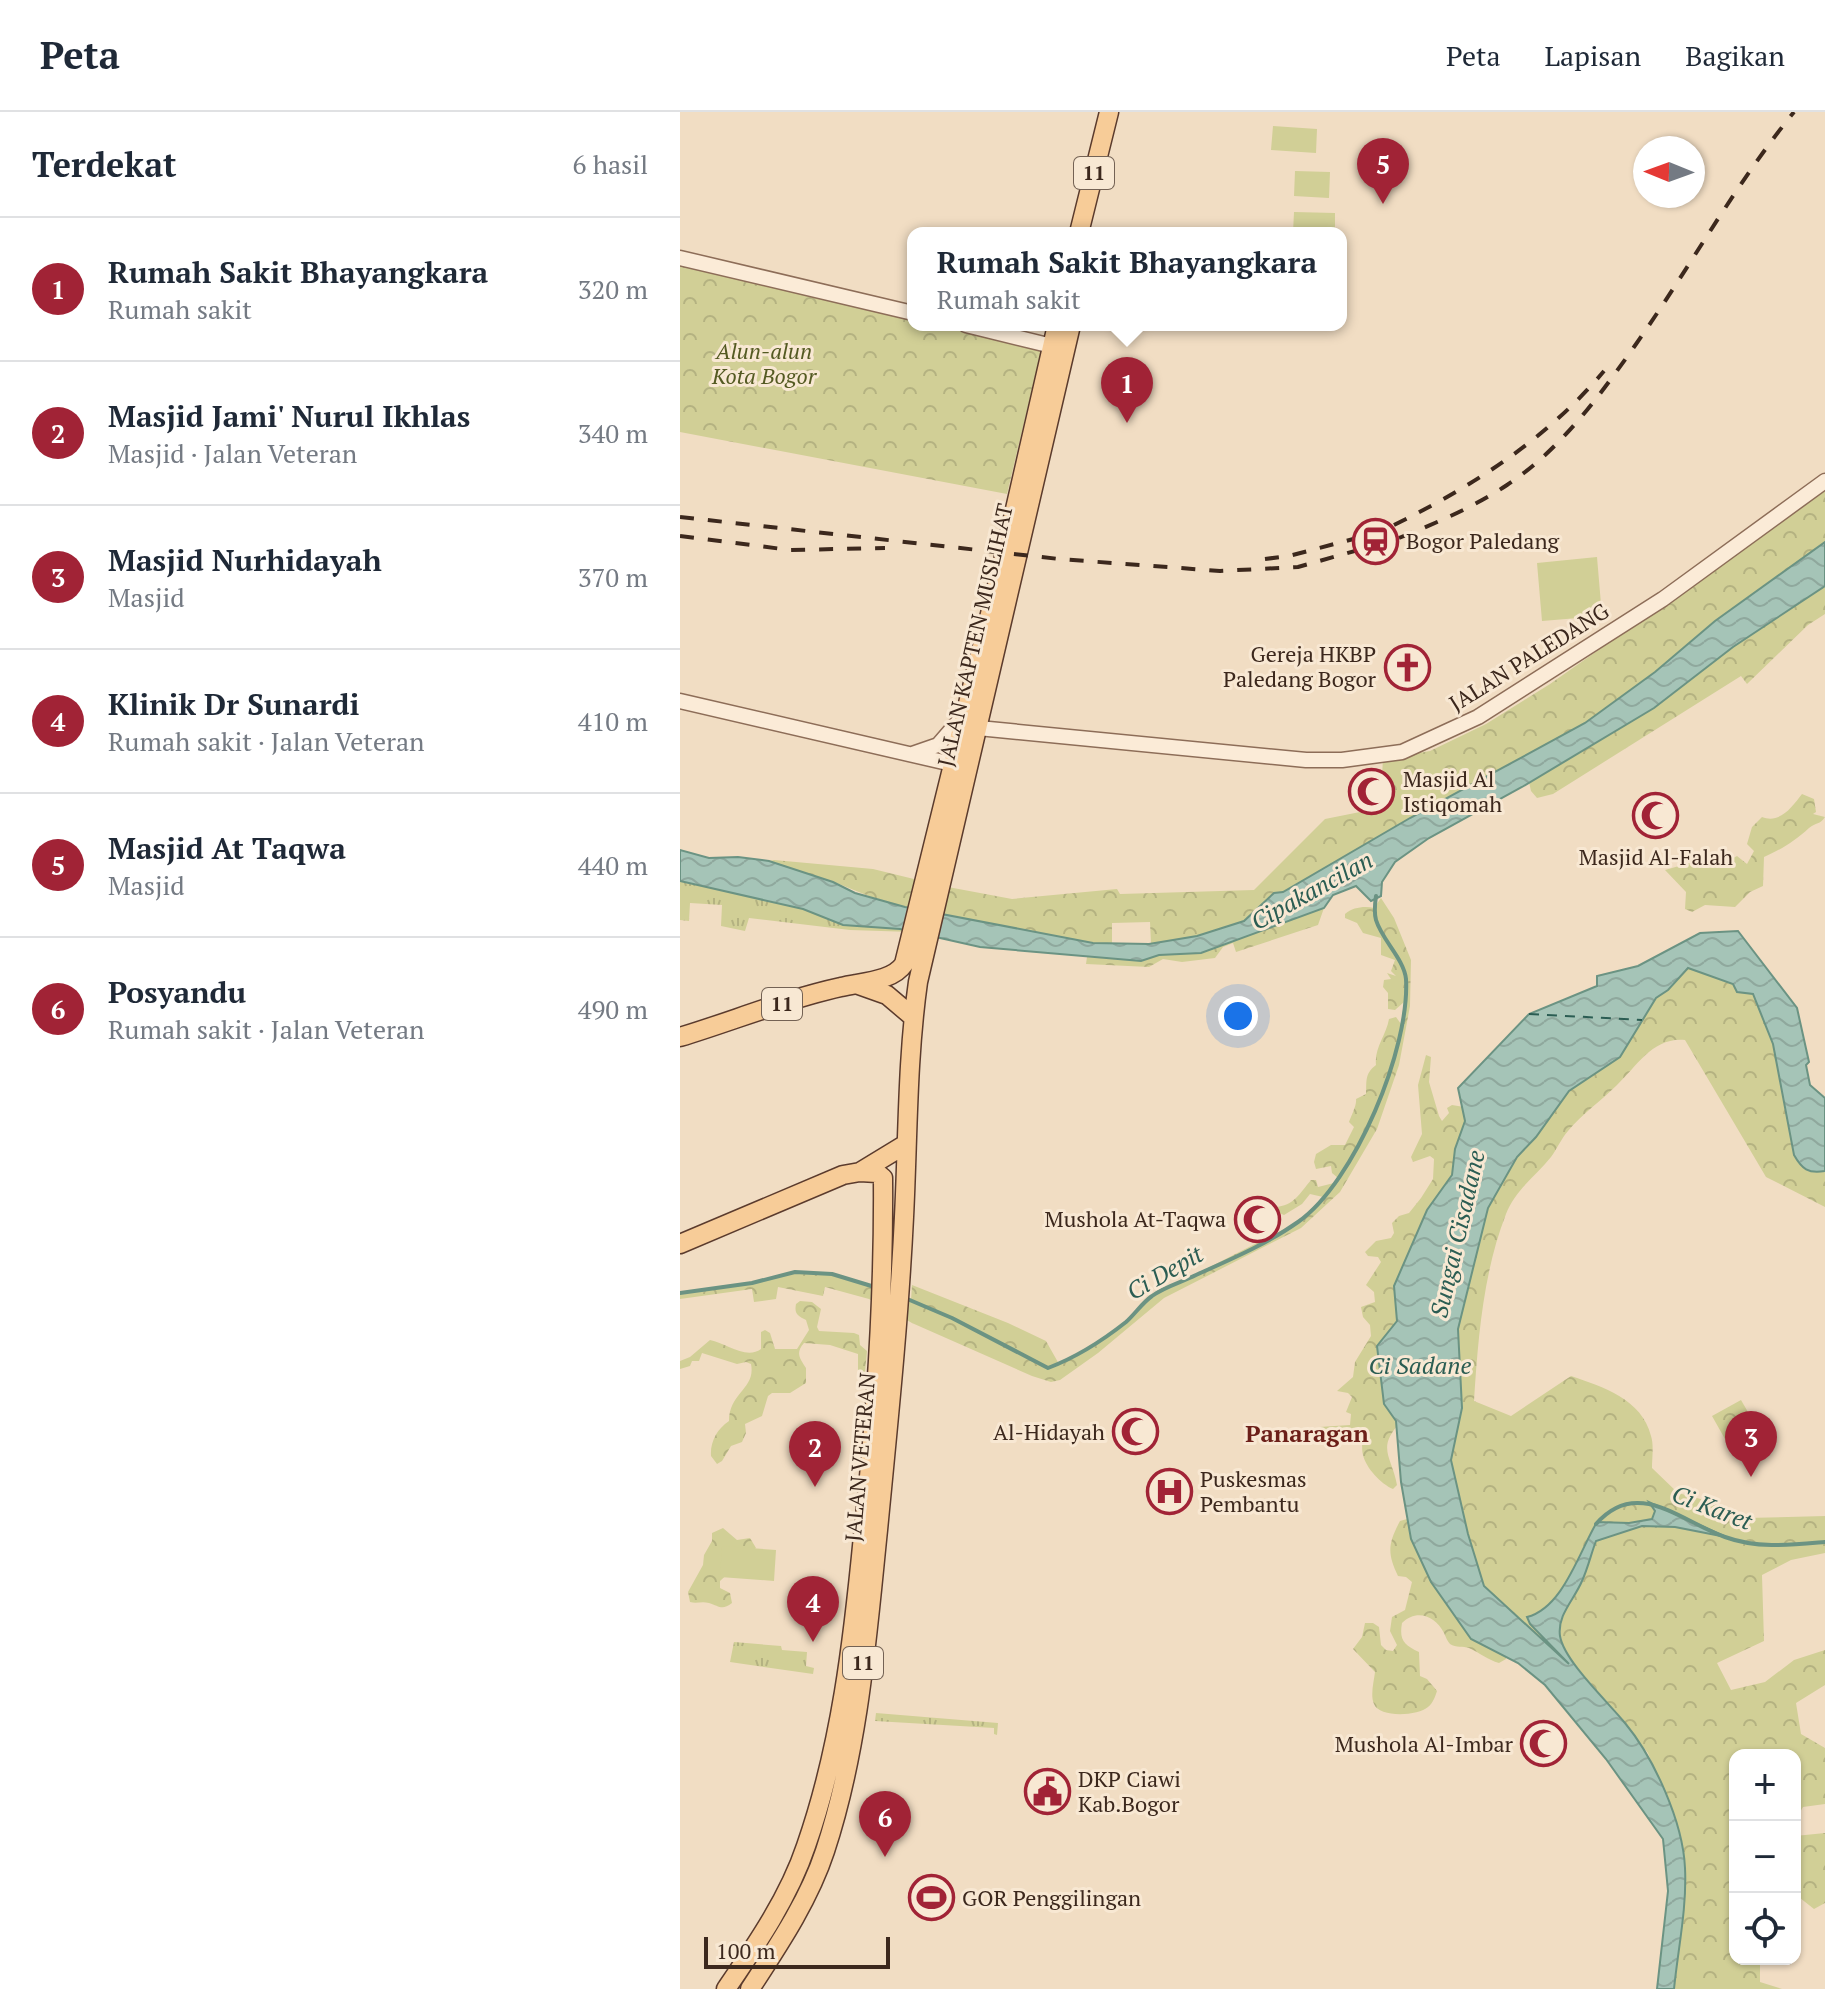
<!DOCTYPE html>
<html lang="id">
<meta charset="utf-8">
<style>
body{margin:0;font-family:"PT Serif",serif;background:#f6f6f7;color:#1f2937}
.controls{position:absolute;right:24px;bottom:24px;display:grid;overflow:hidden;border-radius:16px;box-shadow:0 2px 6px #0004}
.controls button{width:72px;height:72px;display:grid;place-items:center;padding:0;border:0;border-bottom:2px solid #e0e1e3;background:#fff;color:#1f2937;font:40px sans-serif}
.compass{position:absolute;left:953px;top:24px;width:72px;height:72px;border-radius:50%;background:#fff;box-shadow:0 2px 6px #0004;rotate:271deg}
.scale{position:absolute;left:24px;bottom:20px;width:186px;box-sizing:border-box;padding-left:8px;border:4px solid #3c281d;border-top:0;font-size:22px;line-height:28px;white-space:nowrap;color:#3c281d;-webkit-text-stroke:6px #f8e8d3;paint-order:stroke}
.you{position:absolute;left:558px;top:904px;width:28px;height:28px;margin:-20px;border:6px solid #fff;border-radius:50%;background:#1a73e8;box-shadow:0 0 0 12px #1a73e833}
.badge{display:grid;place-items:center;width:52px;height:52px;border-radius:50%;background:#a12336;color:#fff;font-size:26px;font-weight:700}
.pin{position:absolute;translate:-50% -66px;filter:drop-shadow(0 2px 4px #0008)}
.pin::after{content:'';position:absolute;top:42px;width:28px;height:24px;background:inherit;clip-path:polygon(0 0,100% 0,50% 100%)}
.popup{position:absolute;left:227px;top:115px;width:440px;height:104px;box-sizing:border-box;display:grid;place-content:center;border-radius:16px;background:#fff;filter:drop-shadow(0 2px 6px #0005);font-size:26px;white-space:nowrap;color:#747a83}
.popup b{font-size:30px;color:#1f2937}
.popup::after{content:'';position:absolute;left:50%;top:100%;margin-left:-16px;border:16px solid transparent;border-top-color:#fff}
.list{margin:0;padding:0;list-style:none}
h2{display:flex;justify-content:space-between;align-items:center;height:104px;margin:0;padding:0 32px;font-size:34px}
h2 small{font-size:26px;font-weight:400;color:#747a83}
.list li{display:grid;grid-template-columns:52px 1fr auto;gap:24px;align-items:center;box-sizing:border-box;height:144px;padding:0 32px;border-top:2px solid #e0e1e3}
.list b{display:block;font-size:30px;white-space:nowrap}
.list p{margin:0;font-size:26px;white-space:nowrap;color:#747a83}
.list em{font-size:26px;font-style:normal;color:#747a83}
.icon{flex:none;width:44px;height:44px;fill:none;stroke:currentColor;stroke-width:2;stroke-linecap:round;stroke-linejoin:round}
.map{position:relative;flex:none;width:1145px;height:1877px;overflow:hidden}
header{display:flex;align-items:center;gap:48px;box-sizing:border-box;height:112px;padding:0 40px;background:#fff;border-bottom:2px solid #e0e1e3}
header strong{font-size:38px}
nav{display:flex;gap:44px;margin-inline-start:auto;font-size:28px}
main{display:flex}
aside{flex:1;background:#fff}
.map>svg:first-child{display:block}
.grass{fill:url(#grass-tufts)}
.forest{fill:url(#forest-crowns)}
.garden{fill:#d1cf96}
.water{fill:url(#water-waves);stroke:#6b9383;stroke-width:2}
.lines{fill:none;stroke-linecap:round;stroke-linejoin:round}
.stream{stroke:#6b9383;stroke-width:4}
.ferry{stroke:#2b5d53;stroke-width:2;stroke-dasharray:10 8;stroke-linecap:butt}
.tertiary-casing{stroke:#8d6d58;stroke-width:17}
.primary-casing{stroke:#5b3b2d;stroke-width:21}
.tertiary{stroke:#fbebd7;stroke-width:14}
.primary{stroke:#f7cc98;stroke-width:18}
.rail{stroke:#3c281d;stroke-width:4;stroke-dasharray:14 14;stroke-linecap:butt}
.labels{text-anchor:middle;stroke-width:6;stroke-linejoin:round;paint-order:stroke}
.shield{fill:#f8e8d3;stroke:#746254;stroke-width:2}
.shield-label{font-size:20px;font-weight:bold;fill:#3c281d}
.park-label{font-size:22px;font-style:italic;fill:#545a22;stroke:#f8e8d3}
.poi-label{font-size:22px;fill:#3c281d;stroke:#f8e8d3;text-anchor:start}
.street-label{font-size:22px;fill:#3c281d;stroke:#f8e8d3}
.water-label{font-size:24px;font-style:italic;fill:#2b5d53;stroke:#f8e8d3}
.neighbourhood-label{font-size:24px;font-weight:bold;fill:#6c1f19;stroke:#f8e8d3}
</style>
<header>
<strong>Peta</strong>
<nav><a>Peta</a><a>Lapisan</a><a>Bagikan</a></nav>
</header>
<main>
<aside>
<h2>Terdekat<small>6 hasil</small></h2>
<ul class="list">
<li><span class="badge">1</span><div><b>Rumah Sakit Bhayangkara</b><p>Rumah sakit</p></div><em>320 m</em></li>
<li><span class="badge">2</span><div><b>Masjid Jami' Nurul Ikhlas</b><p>Masjid · Jalan Veteran</p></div><em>340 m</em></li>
<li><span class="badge">3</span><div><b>Masjid Nurhidayah</b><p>Masjid</p></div><em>370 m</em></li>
<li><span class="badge">4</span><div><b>Klinik Dr Sunardi</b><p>Rumah sakit · Jalan Veteran</p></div><em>410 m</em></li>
<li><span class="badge">5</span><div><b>Masjid At Taqwa</b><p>Masjid</p></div><em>440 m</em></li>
<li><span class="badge">6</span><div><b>Posyandu</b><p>Rumah sakit · Jalan Veteran</p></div><em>490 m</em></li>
</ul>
</aside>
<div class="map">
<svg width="1145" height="1877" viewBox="0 0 1145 1877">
<defs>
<pattern id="grass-tufts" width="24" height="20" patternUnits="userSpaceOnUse" patternTransform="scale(2)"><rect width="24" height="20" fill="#d1cf96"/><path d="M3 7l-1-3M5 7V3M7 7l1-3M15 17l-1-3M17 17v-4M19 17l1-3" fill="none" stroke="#b4b281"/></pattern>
<pattern id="forest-crowns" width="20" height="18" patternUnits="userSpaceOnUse" patternTransform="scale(2)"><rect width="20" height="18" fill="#d1cf96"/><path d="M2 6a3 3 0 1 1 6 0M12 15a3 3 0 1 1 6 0" fill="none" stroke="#b4b281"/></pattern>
<pattern id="water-waves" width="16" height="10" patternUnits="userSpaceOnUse" patternTransform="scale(2)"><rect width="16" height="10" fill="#a5c4b7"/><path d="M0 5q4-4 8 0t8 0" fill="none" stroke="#8fa89d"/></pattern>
</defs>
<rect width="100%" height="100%" fill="#f1ddc3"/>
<path class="grass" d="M0 769 123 797 163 813 220 817 232 820 170 818 69 806 65 819 41 814 42 793 10 791 9 809 0 808Z
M54 1530 101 1534 102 1538 127 1540 126 1554 134 1556 133 1562 50 1550Z
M196 1601 318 1611 317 1623 314 1622V1616L195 1609Z"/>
<path class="forest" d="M0 146 233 201V213H286L363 231 327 382 0 320Z
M1145 379V430L1035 509 975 560 905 611 730 706 603 780C585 782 579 800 564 809 541 823 497 828 471 832L470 810 432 811V831H414L262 802 268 775 332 787 437 777 440 782 574 778 645 707 700 696 703 647 750 639 806 612 870 572Z
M1145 474V502L1128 513 1067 572 1061 564 873 682 857 686 851 679 849 670 981 591 1053 535Z
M1122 682 1134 687 1136 700 1133 702 1145 705C1140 713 1136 710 1129 716 1115 729 1102 737 1084 745L1083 774 1070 780 1055 795 1025 793 1012 800 1005 797 1006 780 985 758 1013 750C1029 757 1042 752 1057 744L1067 752 1074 739 1067 732 1072 715 1082 705C1100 712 1112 695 1122 682Z
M94 748 193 757 238 768 230 796C203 791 179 780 154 770 132 763 109 760 89 749Z
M701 786 714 806 731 848 730 894 719 953 697 1017 660 1080 621 1116 484 1186 418 1241 380 1268 371 1270 352 1264 232 1211 189 1187 145 1175 143 1184 98 1175 96 1187 74 1190 72 1177 0 1187V1181L77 1169 115 1160 152 1162 231 1188 232 1173 328 1211 366 1229 379 1252 397 1244 447 1209 473 1184 618 1110 643 1085 630 1082 622 1092 604 1103 595 1099V1095C614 1094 620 1081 631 1068H636L638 1075 654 1071 658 1066 652 1061 651 1054 636 1057 634 1050 636 1042 651 1033H665L674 1015 669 1010C671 1004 677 993 676 987L686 982C687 970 684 962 696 953 694 936 706 924 709 907L716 905 721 912 724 890 715 898 708 897V881L703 875 704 868 711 867 707 861 716 864 711 859 715 848 701 843V826L683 821 677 811 665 806V802C673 795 685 794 694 796Z
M644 796 638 813 556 840 553 831 543 835 535 846 502 850 483 847 469 855 406 852 407 845 461 849 478 843 521 841Z
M1008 856 1053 872 1057 880 1073 882 1093 932 1114 1043C1122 1057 1128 1062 1145 1059V1095L1086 1065 1005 928C973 925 958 953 937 973 922 988 902 1002 888 1019 881 1027 877 1037 871 1045 856 1064 835 1078 826 1102 803 1161 798 1227 794 1289L831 1304 891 1264C923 1275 962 1287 971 1324 974 1333 972 1346 972 1356L998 1381 1032 1390 1065 1406 1145 1404V1441L1111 1448 1082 1463 1084 1529 1037 1551 1051 1578 1085 1570 1114 1548 1145 1538V1573L1116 1591 1121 1622 1145 1636V1692L1123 1695 1115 1709V1643H1055V1847H1080V1870L1102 1877H994L1004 1791 1005 1754 1001 1729 968 1641 909 1569 804 1474 788 1422 771 1348 782 1296 778 1218 808 1096 837 1045 856 1025 889 979 940 945 976 886 988 878Z
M746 943 751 945 749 970 759 1004 762 1009 769 1001 767 996 772 993 784 995 792 1029 716 1193 720 1311C696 1336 712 1345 717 1373L713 1377C701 1372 686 1356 683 1343 681 1335 684 1332 679 1325L641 1320 639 1315 670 1313 671 1302 666 1300 672 1285 668 1281 657 1279 673 1265 675 1250 691 1224 690 1213 683 1205 681 1195 695 1190 694 1180 686 1173 701 1150 698 1145 688 1144 685 1140 696 1129 711 1126 714 1121 712 1111 719 1104 729 1101 741 1086 753 1067 754 1047 750 1044 733 1050 731 1045 742 1022 738 973Z
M120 1189 132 1190 141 1197 137 1215 139 1219 174 1221 179 1223 180 1233 187 1239 185 1260 178 1259V1242L150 1233 124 1231C115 1241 120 1247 126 1256V1271L110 1281H92L88 1284 82 1304 65 1312 66 1321 62 1330 51 1334 42 1349 37 1352 31 1344C30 1330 37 1317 49 1309 49 1280 76 1277 71 1252L66 1250 57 1252 22 1241 19 1249H12L10 1254 0 1257V1249L10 1245 30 1228C46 1231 66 1248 81 1237V1220L85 1218 90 1221 95 1237H117L129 1218 126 1208C118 1204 114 1202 116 1192Z
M1061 1288 1083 1326 1054 1343 1032 1304Z
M727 1407 826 1538V1547L819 1551C808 1548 800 1541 789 1536 783 1534 776 1536 770 1532 767 1529 766 1525 764 1521 755 1503 736 1497 722 1511 719 1528 724 1533 739 1540L740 1564 747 1567 757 1579C755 1585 753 1591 748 1595 738 1604 699 1606 694 1592 690 1583 694 1569 695 1560L673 1537 682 1525 685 1511H693L699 1515 701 1533 706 1538 713 1539 717 1533 710 1519 712 1505 725 1498 732 1470 726 1465 718 1464C707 1441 708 1432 720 1409Z
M43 1416 57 1428 70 1426 76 1436 40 1469V1476L50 1481 52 1491C42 1499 39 1494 29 1491 21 1489 17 1492 10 1490L8 1480 23 1453 24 1443 32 1429V1421Z
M1145 1721V1791L1134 1797 1115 1782V1724Z"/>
<path class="garden" d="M593 14 637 17 636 41 591 38Z
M615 59 650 60 649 86 614 84Z
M614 100 655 101V121H613Z
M917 445 922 504 862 509 857 451Z
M42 1434 96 1438 94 1469 40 1465Z"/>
<path class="water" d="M1145 430V474L1053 535 974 596 842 675 749 726 715 750 702 770 701 784 691 789 676 774 653 783 644 796 521 841 479 843 461 849 300 835 220 817 163 813 123 797 0 769V738L29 746 58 745 89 749 153 770 175 781 225 795 413 831 469 832 517 824 564 809 594 781 603 780 730 706 905 611 975 560 1035 509Z
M1058 819 1117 896 1129 950 1126 953 1130 973 1145 986V1059C1128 1062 1122 1057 1114 1043L1093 932 1073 882 1057 880 1053 872 1008 856 988 878 976 886 940 945 889 979 856 1025 837 1045 808 1096 778 1217 782 1296 771 1348 788 1422 804 1474 889 1552 850 1512 847 1505C883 1496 899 1440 917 1410L949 1411 972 1407 975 1399 969 1390 1046 1425 995 1415 962 1414 916 1429C911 1442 908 1456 902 1469 894 1488 877 1503 880 1524 884 1549 928 1590 945 1611 974 1646 1003 1710 1005 1756 1007 1796 998 1837 994 1877H977L988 1779 983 1727 926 1647 865 1573 838 1551 791 1527 751 1470 731 1427 721 1370 716 1309 704 1292 697 1234 717 1209 714 1174 747 1098 772 1063 775 1037 785 1009 778 976 849 902 917 874V864L958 854 1020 821Z"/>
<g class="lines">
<path class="stream" d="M0 1181 72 1171 115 1160 152 1162 198 1176
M225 1186 272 1206 368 1256C397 1245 422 1229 446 1210 455 1202 462 1191 472 1184 484 1175 502 1170 516 1163 549 1148 587 1132 618 1110 675 1070 730 936 726 867 724 847 702 828 696 808 694 801 695 791 696 784
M916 1412C957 1365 1000 1409 1045 1425 1078 1437 1111 1433 1145 1430"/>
<path class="ferry" d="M849 902 962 908"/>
<defs>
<path id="tertiary" d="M0 146 233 201
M286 213 372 234
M0 589 272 652
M288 615 626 648H662L722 640 798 605 983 487 1145 369
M232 642 258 633 284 603"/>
<path id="primary" d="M399 121 429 0
M176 872 207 883 233 905
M0 925C53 909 106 887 161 875 180 870 212 870 224 852L325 441 377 213
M0 1132 163 1063 180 1060 226 1032
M46 1877C76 1833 109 1785 126 1734 161 1634 173 1528 183 1424 196 1305 204 1186 203 1066L197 1061 180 1060
M70 1877C98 1834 129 1788 145 1739 179 1636 187 1525 198 1418 208 1314 219 1209 224 1105 228 1026 227 948 238 870L391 213"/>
</defs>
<use href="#tertiary" class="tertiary-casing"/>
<use href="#primary" class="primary-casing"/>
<use href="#tertiary" class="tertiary"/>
<use href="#primary" class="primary"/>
<path class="rail" d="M0 405 379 447 540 459 618 455 682 437
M714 413C793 374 867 327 924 259
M0 424 110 438 205 436
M719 426C756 411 794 395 827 373 880 338 918 286 954 235 1009 157 1054 74 1114 0
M585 447 609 444 677 426"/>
</g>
<defs>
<symbol id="station-ring" viewBox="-11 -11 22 22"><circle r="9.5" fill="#f8e8d3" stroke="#a12336" stroke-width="1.5"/><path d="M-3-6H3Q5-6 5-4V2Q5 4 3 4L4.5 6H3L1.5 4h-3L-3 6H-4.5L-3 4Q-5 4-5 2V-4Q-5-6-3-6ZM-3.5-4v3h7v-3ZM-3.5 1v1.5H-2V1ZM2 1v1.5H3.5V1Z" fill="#a12336"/></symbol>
<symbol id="church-ring" viewBox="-11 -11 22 22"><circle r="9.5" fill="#f8e8d3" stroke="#a12336" stroke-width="1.5"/><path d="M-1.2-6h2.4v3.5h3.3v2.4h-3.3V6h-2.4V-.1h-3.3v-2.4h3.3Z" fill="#a12336"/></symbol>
<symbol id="mosque-ring" viewBox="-11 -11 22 22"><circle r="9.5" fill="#f8e8d3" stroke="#a12336" stroke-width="1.5"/><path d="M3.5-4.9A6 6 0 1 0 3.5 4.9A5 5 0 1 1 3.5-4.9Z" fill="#a12336"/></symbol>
<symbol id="hospital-ring" viewBox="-11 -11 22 22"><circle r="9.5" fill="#f8e8d3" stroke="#a12336" stroke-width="1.5"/><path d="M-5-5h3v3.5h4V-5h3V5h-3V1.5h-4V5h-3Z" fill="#a12336"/></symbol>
<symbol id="civic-ring" viewBox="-11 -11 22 22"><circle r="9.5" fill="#f8e8d3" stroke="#a12336" stroke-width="1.5"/><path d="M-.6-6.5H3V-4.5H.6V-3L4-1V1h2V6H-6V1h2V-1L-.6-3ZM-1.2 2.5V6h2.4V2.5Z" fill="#a12336"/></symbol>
<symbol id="stadium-ring" viewBox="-11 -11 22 22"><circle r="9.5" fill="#f8e8d3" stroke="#a12336" stroke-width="1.5"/><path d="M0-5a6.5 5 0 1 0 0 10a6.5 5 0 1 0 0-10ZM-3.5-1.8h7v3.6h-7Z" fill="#a12336"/></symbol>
</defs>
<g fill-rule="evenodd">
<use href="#station-ring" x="670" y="404" width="51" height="51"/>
<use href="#church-ring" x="702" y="530" width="51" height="51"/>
<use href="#mosque-ring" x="666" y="654" width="51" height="51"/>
<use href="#mosque-ring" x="950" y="678" width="51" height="51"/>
<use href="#mosque-ring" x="552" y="1082" width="51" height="51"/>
<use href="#mosque-ring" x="430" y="1294" width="51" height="51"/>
<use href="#hospital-ring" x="464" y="1354" width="51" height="51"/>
<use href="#mosque-ring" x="838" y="1606" width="51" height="51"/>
<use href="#civic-ring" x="342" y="1654" width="51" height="51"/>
<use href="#stadium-ring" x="226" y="1760" width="51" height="51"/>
</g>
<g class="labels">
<g class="shield">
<rect x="394" y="45" width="40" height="32" rx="6"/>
<rect x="82" y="876" width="40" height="32" rx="6"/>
<rect x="163" y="1535" width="40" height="32" rx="6"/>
</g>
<g class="shield-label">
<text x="414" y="68">11</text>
<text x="102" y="899">11</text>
<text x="183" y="1558">11</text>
</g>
<g class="park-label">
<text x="84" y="247">Alun-alun<tspan x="84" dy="25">Kota Bogor</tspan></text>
</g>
<g class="poi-label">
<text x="726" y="437">Bogor Paledang</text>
<text x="696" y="550" text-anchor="end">Gereja HKBP<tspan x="696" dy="25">Paledang Bogor</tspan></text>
<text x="723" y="675">Masjid Al<tspan x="723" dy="25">Istiqomah</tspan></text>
<text x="976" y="753" text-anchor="middle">Masjid Al-Falah</text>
<text x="546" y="1115" text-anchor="end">Mushola At-Taqwa</text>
<text x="425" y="1328" text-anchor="end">Al-Hidayah</text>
<text x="520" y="1375">Puskesmas<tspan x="520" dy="25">Pembantu</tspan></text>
<text x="833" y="1640" text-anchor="end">Mushola Al-Imbar</text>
<text x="398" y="1675">DKP Ciawi<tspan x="398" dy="25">Kab.Bogor</tspan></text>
<text x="282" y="1794">GOR Penggilingan</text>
</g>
<g class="street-label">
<text transform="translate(295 523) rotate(-77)" y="8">JALAN KAPTEN MUSLIHAT</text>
<text transform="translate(849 545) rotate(-32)" y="8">JALAN PALEDANG</text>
<text transform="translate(180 1345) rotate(-85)" y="8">JALAN VETERAN</text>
</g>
<g class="water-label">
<text transform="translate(632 779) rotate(-29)" y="8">Cipakancilan</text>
<text transform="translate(778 1122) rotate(-77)" y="8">Sungai Cisadane</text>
<text transform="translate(485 1161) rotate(-30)" y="8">Ci Depit</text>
<text x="740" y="1262">Ci Sadane</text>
<text transform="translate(1032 1396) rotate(21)" y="8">Ci Karet</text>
</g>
<g class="neighbourhood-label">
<text x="627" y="1330">Panaragan</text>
</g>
</g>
</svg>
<div class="controls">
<button>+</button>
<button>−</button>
<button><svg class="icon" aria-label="locate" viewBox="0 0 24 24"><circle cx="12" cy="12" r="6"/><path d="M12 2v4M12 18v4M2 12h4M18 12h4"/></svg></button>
</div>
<svg class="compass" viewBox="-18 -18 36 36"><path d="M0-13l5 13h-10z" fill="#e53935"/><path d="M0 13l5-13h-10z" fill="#747a83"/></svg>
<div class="scale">100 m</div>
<div class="you"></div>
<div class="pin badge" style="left:447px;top:311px">1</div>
<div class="popup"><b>Rumah Sakit Bhayangkara</b>Rumah sakit</div>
<div class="pin badge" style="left:135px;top:1375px">2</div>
<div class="pin badge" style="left:1071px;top:1365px">3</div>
<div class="pin badge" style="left:133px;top:1530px">4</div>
<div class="pin badge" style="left:703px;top:92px">5</div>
<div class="pin badge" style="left:205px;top:1745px">6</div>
</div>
</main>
